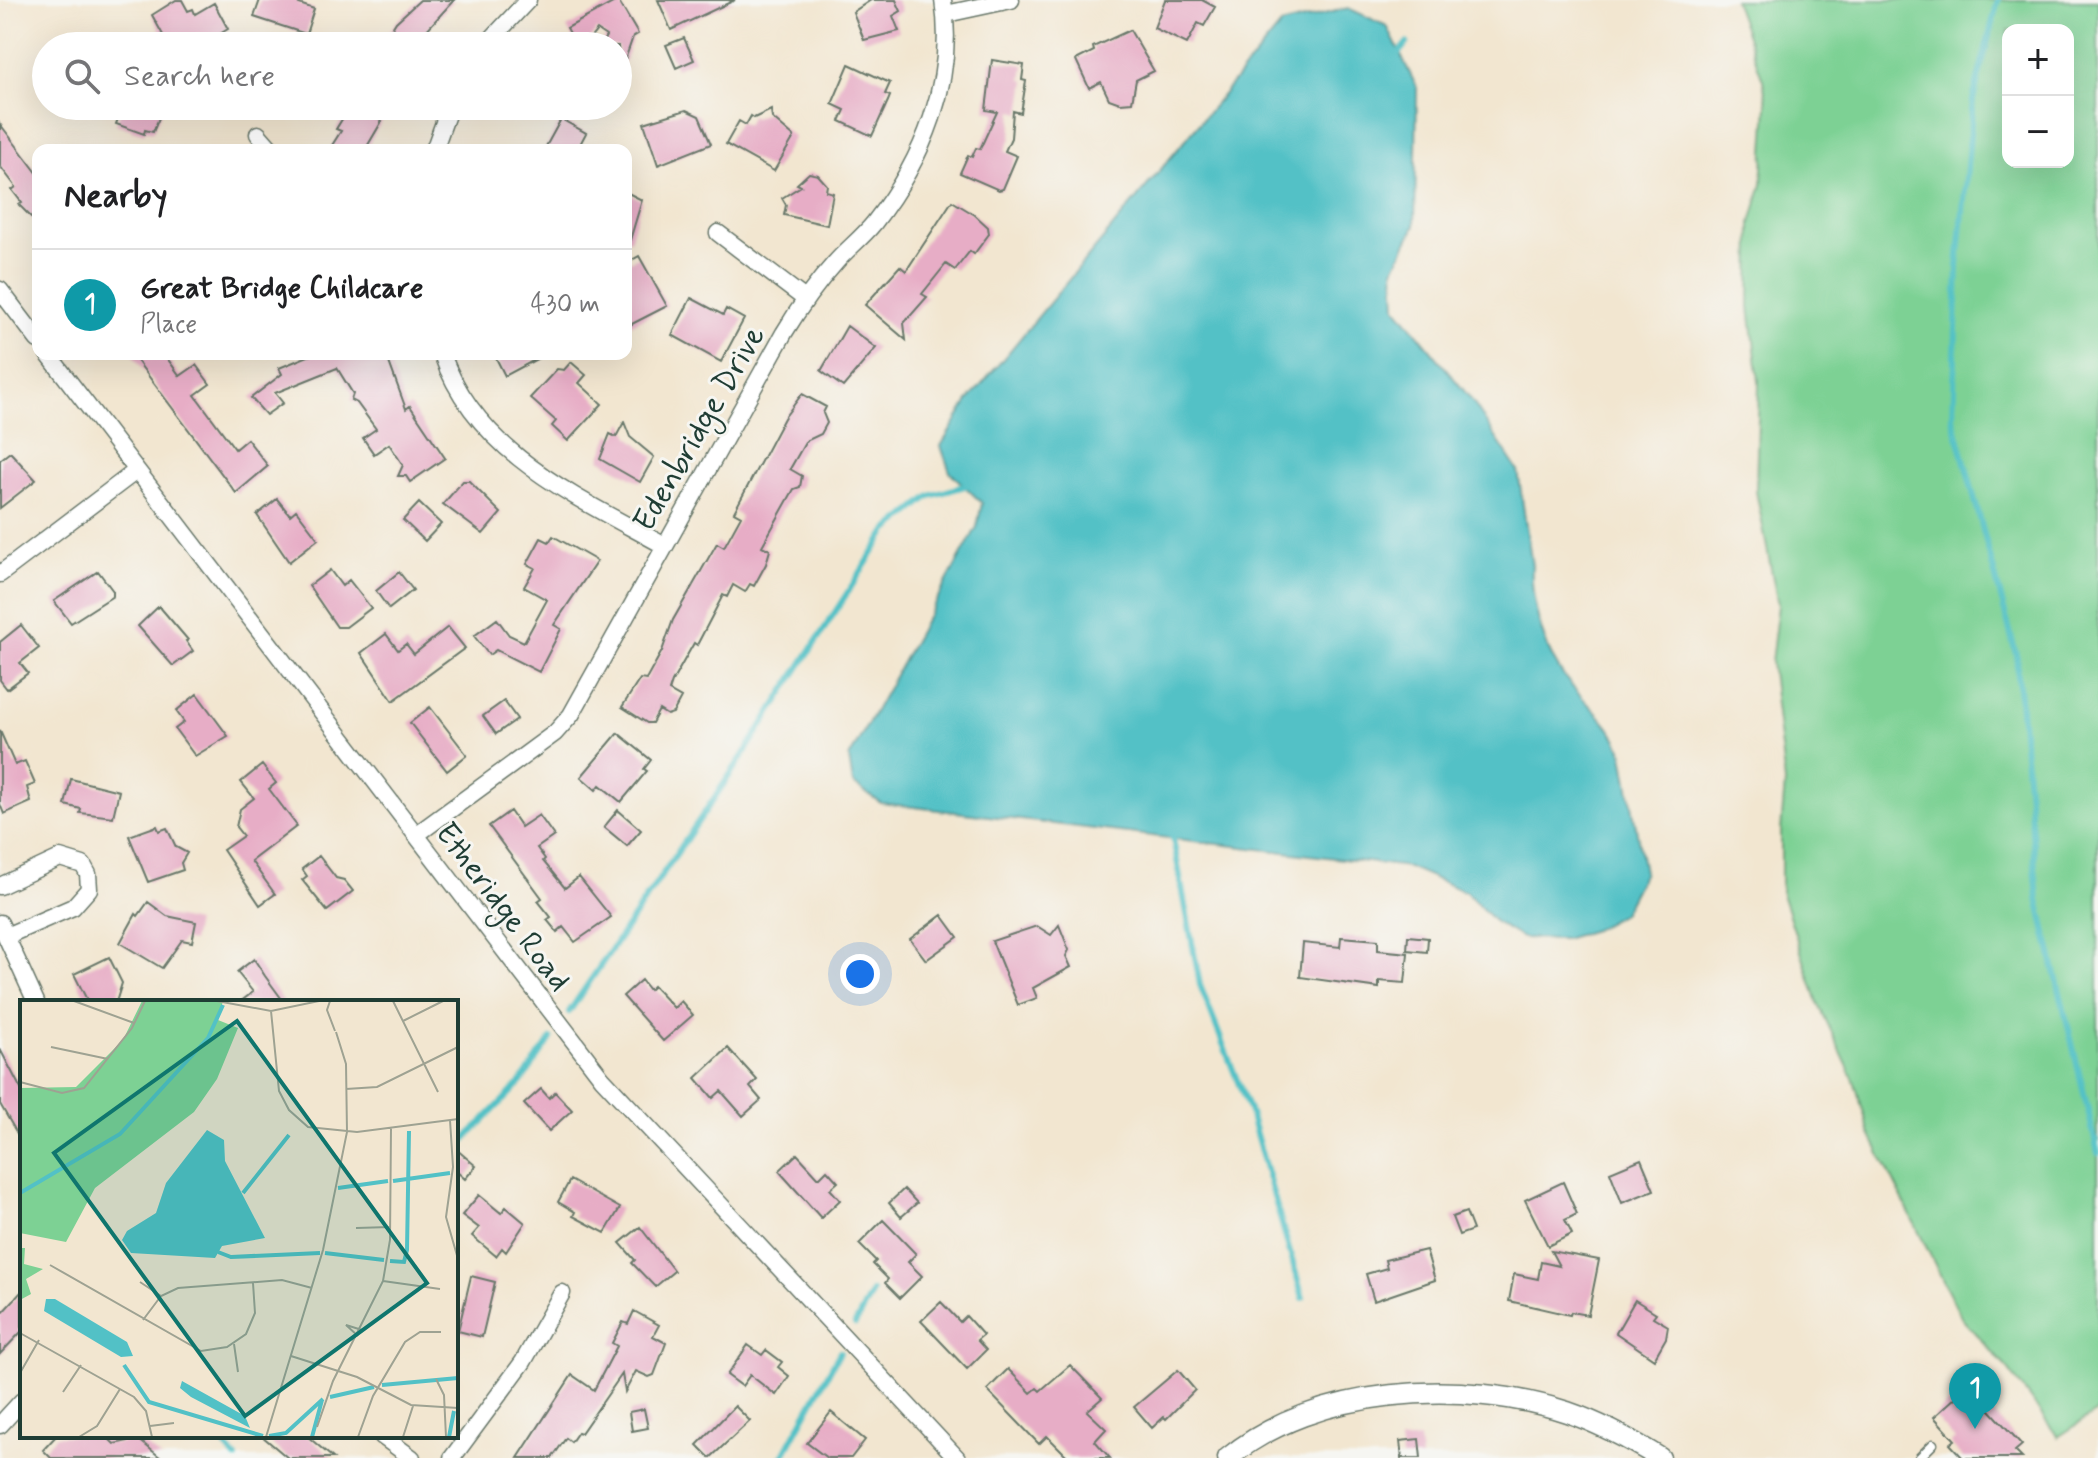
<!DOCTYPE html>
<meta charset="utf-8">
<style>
body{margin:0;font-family:Mynerve,sans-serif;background:#f2f2f2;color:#202124}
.controls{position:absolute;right:24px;top:24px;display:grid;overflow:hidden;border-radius:16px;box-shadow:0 8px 32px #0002}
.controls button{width:72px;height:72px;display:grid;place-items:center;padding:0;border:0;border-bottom:2px solid #e0e0e0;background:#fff;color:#202124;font:40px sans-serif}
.you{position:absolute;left:860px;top:974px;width:28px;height:28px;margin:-20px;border:6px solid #fff;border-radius:50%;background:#1a73e8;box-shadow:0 0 0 12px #1a73e833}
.badge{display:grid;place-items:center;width:52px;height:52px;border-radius:50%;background:#d1495b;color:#fff;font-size:26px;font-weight:700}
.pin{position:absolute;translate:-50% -66px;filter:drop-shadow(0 2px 4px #0008)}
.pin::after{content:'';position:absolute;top:42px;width:28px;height:24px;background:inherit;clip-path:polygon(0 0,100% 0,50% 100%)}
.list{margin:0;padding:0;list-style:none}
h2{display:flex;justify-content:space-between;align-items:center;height:104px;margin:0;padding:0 32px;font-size:34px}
h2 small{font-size:26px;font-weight:400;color:#757577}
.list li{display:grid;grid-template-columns:52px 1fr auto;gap:24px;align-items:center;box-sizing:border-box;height:112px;padding:0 32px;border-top:2px solid #e0e0e0}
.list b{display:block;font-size:30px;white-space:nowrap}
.list p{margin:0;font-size:26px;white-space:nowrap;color:#757577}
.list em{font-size:26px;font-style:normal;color:#757577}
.icon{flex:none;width:44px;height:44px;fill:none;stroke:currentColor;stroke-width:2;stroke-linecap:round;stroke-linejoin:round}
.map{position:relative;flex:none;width:2098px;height:1458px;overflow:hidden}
.search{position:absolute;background:#fff;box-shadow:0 8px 32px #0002;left:32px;top:32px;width:600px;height:88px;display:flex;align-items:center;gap:20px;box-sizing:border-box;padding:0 28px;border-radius:44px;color:#757577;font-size:30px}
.panel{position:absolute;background:#fff;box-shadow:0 8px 32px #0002;left:32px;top:144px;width:600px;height:216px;border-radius:16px}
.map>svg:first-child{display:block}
.green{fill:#7dd194;stroke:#4e8764;stroke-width:2;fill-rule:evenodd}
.water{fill:#52c1c6;stroke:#387f7d;stroke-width:2}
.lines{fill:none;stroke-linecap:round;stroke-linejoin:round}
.stream{stroke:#52c1c6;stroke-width:6}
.building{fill:#e7adc6}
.service-casing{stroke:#69786b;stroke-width:11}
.minor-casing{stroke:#69786b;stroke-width:19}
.tertiary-casing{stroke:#69786b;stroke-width:23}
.service{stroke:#fff;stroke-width:8}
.minor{stroke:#fff;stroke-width:16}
.tertiary{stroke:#fff;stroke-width:20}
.labels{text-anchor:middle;stroke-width:6;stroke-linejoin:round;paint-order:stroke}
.street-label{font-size:32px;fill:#1f3d34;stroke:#f6f6f2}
.inset-river{fill:none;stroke:#52c1c6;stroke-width:4}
.inset-road{fill:none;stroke:#9ea292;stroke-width:2}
.view{fill:#0f766e;fill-opacity:0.15;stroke:#0f766e;stroke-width:4}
.inset-edge{fill:none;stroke:#1f3d34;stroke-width:4}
</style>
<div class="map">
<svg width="2098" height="1458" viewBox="0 0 2098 1458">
<rect width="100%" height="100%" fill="#f6f6f2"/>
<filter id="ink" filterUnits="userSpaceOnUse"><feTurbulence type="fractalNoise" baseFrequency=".0125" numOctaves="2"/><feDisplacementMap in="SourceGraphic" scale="16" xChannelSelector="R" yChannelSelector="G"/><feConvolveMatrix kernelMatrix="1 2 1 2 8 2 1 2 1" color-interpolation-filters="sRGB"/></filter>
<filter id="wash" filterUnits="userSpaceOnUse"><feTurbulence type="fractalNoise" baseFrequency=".006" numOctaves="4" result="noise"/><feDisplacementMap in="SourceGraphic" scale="32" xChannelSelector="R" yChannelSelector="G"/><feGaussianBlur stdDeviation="1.8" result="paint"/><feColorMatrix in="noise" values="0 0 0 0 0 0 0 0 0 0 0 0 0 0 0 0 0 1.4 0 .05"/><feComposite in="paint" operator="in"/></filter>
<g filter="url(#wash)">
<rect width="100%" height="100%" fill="#f2e6d0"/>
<path class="green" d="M1734 0H2098V1411L2058 1437 2008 1369 1962 1319 1870 1134 1854 1080 1818 1003 1781 891V831L1785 783 1771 662 1778 605 1756 491 1759 382 1750 307 1751 223 1762 184 1767 104 1763 80ZM2008 30H2068V162H2008Z"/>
<path class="water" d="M1348 8 1387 26 1417 88 1415 226 1394 269 1396 307 1470 398 1518 471 1532 566C1530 597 1542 643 1559 669 1578 700 1612 719 1623 754L1644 872 1622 914 1594 930 1564 939 1522 938 1495 922 1466 892 1408 867 881 803 853 784 849 758 977 527 982 503 950 472 941 446 968 401 1281 25Z"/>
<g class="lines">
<path class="stream" d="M1998 0 1973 100 1958 266 1953 418 2016 654 2038 899 2098 1153
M1395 57 1407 43
M1172 833 1200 985 1250 1113 1303 1298
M569 1012 742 757 887 531 930 496 968 485
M456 1149 521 1082 551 1039
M855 1324 872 1292
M216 1436 236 1458
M782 1458 840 1352"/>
</g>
<g id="blocks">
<path class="building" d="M176 0H182L188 11 193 9 195 14 214 3 228 29 200 46H169L152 15Z
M260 0H301L299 4 314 9 306 34 254 17Z
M420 0H454L424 33 427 34 420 46H381L396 22Z
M618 0 638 34 633 37 620 74 618 46H601L606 36 597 30 584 46H577L567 28Z
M658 0H735L671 30Z
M871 0H896L901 11 893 16 899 31 864 40 853 12Z
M1165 0H1202L1215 7 1204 26 1198 23 1187 44 1154 28Z
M1130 30 1154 71 1136 80 1132 102 1120 103 1109 99 1101 82 1089 88 1076 60 1094 51 1093 47Z
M684 38 694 60 676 68 666 45Z
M992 60 1024 65 1022 80 1026 81 1021 113 1013 111 1011 138 1005 151 1017 156 1003 189 999 190 960 173 968 155 972 157 976 148 980 149 997 112 986 110Z
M849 64 890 83 885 94 890 96 888 101 872 136 840 121 845 110 832 104Z
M123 106H164L153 132 145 130 144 134 116 124Z
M326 106H358L382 121 365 150H329L341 131 336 129 344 116Z
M686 110 699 116 711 144 658 165 644 123Z
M771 110 772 118 794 137 774 171 726 144 739 121 746 125 751 116 754 118Z
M561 119 586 133 577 150H544Z
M0 124 38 174V224L19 205 22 203 12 190 16 187 0 166Z
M809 173 818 175 827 185 826 191 833 193 827 225 784 215 786 205 782 198 801 186 797 184Z
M626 192 642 200 630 240 626 239Z
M952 201 975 215 988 227 989 234 974 254 970 251 955 270 946 264 922 294 927 297 904 323 906 340 865 305 900 266 906 271Z
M639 256 667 306 626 327V263Z
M691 298 723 315 726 309 744 319 721 362 672 335Z
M847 326 876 348 843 387 821 371Z
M132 354H164L180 376 196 365 210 384 195 395 235 449 247 439 268 466 236 493Z
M313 354H386L406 409 410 406 445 458 410 482 406 476H398L403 465 389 444 374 454 363 438 376 429 357 403 351 400 353 394 337 368 275 393 283 403 266 415 251 398 282 374 279 368Z
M494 354H546L505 376Z
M571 362 586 375 579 383 602 404 568 441 552 426 556 421 530 398 557 369 564 370Z
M802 394 826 407 823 413 827 423 821 434 806 441 790 469 802 476 800 487 794 489 762 546 770 550 766 564 754 586 750 584 745 592 733 585 727 597 723 595 697 645 694 643 672 682 669 691 681 698 673 713 667 715 659 710 652 723H647L622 707 640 679 646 680 662 651 673 620 717 543 724 547 741 516 734 512 784 418Z
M624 422 630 437 654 457 640 482 600 459 610 434 616 437Z
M10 452 36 480 0 508V460Z
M463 481H469L501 513 483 534 443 504Z
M277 499 290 515 296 510 318 539 289 562 257 515Z
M419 503 441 524 425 541 403 520Z
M553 536 597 561 554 625 561 629 539 672 496 650 489 655 474 636 497 619 509 635 524 642 547 600 524 587 535 568 527 564 541 538 549 542Z
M330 570 342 586 349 580 371 608 346 627H337L309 586Z
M98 571 113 591V596L71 623 54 601Z
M399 572 413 590 389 609 376 591Z
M159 606 188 640 186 641 193 651 173 666 138 626Z
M21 625 39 648 20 663 28 673 7 689 0 680V642Z
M448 627 465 648 393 701 361 653 386 634 398 650 406 644 414 654Z
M197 694 228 736 195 756 175 729 184 722 176 711Z
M504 701 517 719 496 734 483 716Z
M430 707 467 755 447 771 410 723Z
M0 731 15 765 25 761 35 784 27 787 31 802 4 814 0 804Z
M618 733 651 760 644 769 647 771 621 802 600 785 596 790 581 777Z
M262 765 276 783 269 789 297 826 251 861 275 894 260 905 223 850 243 836 236 827 240 809 254 798 241 782Z
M71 779 119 791 113 817 80 813 81 809 65 805Z
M618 810 641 830 627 846 604 827Z
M510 811 521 827 539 815 554 836 537 848 545 859 543 861 565 888 579 877 611 917 575 942 563 927 557 932 547 920 551 917 538 901 542 898 489 826Z
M157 826 159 831 167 828 176 847 187 853 181 863 183 870 148 882 129 836Z
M319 856 336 878 344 880 353 891 327 911 302 880 307 876 302 869Z
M148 902 167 916 196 922 192 942 182 940 162 968 120 943 136 914 138 916Z
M942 915 958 937 926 960 910 939Z
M1059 925 1069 950 1066 956 1071 967 1033 988 1037 998 1018 1005 992 941 1037 926 1051 935Z
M1408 936 1428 938 1427 952 1407 950Z
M1341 937 1378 940V950L1408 953 1405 983 1379 981V988L1300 977 1303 943 1340 947Z
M109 957 122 983 116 1002H88L74 974Z
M254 959 265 976 284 1002H240L253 992 237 972Z
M641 980 649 990 653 986 674 1008 681 1001 693 1015 663 1041 623 996Z
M728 1048 757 1080 750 1087 761 1100 743 1116 721 1091 713 1098 696 1078Z
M0 1049 22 1091V1142L0 1104Z
M541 1089 549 1098 555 1092 572 1110 549 1131 524 1104Z
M456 1149 476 1166 465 1179 456 1171Z
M797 1154 819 1178 827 1170 838 1182 830 1189 840 1200 821 1218 779 1171Z
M1641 1159 1654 1190 1622 1203 1610 1172Z
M570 1180 620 1208 605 1233 573 1216 575 1212 558 1202Z
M1563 1182 1577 1214 1565 1220 1572 1234 1548 1246 1525 1200Z
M904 1189 917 1203 901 1217 889 1203Z
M479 1195 501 1213 506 1207 525 1223 506 1252 502 1248 496 1256 472 1236 479 1228 462 1215Z
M1466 1212 1473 1230 1459 1235 1452 1217Z
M883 1220 916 1254 908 1262 922 1276 900 1298 885 1283 888 1279 873 1264 876 1261 859 1244Z
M640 1227 674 1271 655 1287 632 1263 635 1260 620 1243Z
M1426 1250 1435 1280 1374 1301 1366 1274 1387 1268 1385 1260Z
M1551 1251 1599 1260 1588 1315 1571 1312 1570 1315 1509 1301 1514 1274 1538 1279 1541 1262 1559 1266Z
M471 1276 495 1282 482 1337 458 1331Z
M22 1291V1331L0 1354V1315Z
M1635 1300 1656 1313 1653 1317 1668 1326 1666 1338 1654 1359 1616 1333Z
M941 1302 960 1322 966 1316 983 1335 977 1340 986 1350 967 1369 921 1321Z
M634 1311 659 1325 653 1336 666 1343 654 1375 649 1377 636 1371 625 1392 622 1374 581 1433 578 1432 571 1442 566 1438 552 1458H518L572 1375 594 1390 617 1346 612 1343 623 1322 628 1324Z
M748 1345 762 1355 766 1350 782 1362 778 1367 789 1376 776 1395 750 1375 742 1386 727 1375Z
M1070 1365 1102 1398 1087 1411 1106 1429 1095 1441 1110 1458H1069L1047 1436 1039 1444 987 1390 1008 1369 1031 1393 1037 1388 1040 1391Z
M1178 1370 1195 1390 1166 1419 1164 1417 1152 1428 1134 1407Z
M1968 1386 2022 1445 2015 1451 2022 1458H1963L1950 1444 1955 1440 1934 1417Z
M735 1406 750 1421 710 1458 697 1445Z
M644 1409 648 1428 632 1431 629 1412Z
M831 1412 865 1440 851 1458H827L807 1443Z
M56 1436H106L114 1444 138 1439 161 1458H51L43 1450Z
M262 1436H307L333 1458H288Z
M1419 1439 1421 1458H1402L1400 1441Z"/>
</g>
</g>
<g filter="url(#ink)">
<use href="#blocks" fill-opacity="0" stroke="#69786b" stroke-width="2"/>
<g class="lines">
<defs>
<path id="service" d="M1919 1458 1933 1444"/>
<path id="minor" d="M946 14 1011 0
M485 46 528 0
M258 134 272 150
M434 150 450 106
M718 233 805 299
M0 290 38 340
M48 354 602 1078 957 1458
M442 354C477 454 577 497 663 545
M0 574 136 471
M416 835 555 733 571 715 784 333C799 308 815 285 835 263 847 249 862 238 874 223 923 160 956 81 943 0
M0 886 60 858 83 865 88 874 89 889 73 907 6 936
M0 923 36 1002
M0 1425 22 1401
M382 1436 412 1458
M452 1458 523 1362 562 1293"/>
<path id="tertiary" d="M1228 1458C1315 1386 1463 1378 1567 1412 1599 1423 1631 1440 1660 1458"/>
</defs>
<use href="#service" class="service-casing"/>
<use href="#minor" class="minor-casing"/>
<use href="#tertiary" class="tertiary-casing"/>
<use href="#service" class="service"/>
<use href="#minor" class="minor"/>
<use href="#tertiary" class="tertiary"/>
</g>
</g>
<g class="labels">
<g class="street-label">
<text transform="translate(698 428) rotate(-60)" y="11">Edenbridge Drive</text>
<text transform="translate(504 906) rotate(53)" y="11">Etheridge Road</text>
</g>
</g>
<g transform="translate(20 1000)">
<rect width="438" height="438" fill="#f2e6d0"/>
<path d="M122 1H203L198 20 218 28 197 79 174 112 75 188 46 242 0 233V88L56 87 103 40ZM0 248H5L4 264 23 269 6 279 11 294 0 300Z" fill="#7dd194"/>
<path d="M187 130 204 140 205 161 245 238 202 246 195 258 111 253 102 240 107 231 136 213 146 183ZM26 299H35L107 342 113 356 101 357 24 311ZM162 381 225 416 230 428 171 397 160 388Z" fill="#52c1c6"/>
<path class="inset-river" d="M373 181 430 173M318 188 368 181M0 193 100 134 188 38 203 5M223 193 269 135M198 252 211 257 300 253M305 253 364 260M370 261 384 262 387 250 389 131M104 365 129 402 243 436M362 385 438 378M310 397 354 387M249 436 266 433 303 399M292 437 302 400M429 437 434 411"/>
<path class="inset-road" d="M54 1 114 23M197 1 251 11 299 1M310 1 307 10 315 31M373 1 418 92M251 11 259 91 269 110 288 127 337 132 438 119M383 21 423 1M31 47 88 59M0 82 42 93 64 88 112 28 125 1M326 89 357 87 438 47M430 120 433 167 426 217 438 259M336 228 370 227M30 265 181 351 207 347 226 334 235 313 233 283M363 281 420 289M120 282 141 296M123 320 141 296 158 288 262 280 292 288M0 333 114 397 126 411 132 437M338 336 326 325 342 330M214 344 218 372M271 356 337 377 391 405 438 408M0 373 19 340M416 379 424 395 426 437M43 392 61 365M130 426 154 423M297 427 313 381 363 281 370 240 371 128M59 437 77 426 100 389M246 437 303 250 327 132 326 64 316 32M338 437 353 396 385 342 400 332H421M383 437 393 406"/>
<path class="view" d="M217 21 407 283 225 416 34 153Z"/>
<rect width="438" height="438" class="inset-edge"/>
</g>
</svg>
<div class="controls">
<button>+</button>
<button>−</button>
</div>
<div class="you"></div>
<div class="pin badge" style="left:1975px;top:1429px;background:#0f9aa8">1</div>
<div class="search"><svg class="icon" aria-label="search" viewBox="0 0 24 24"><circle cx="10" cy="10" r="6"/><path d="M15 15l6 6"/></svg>Search here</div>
<section class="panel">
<h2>Nearby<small></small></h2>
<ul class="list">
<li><span class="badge" style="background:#0f9aa8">1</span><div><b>Great Bridge Childcare</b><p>Place</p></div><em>430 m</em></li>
</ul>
</section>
</div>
